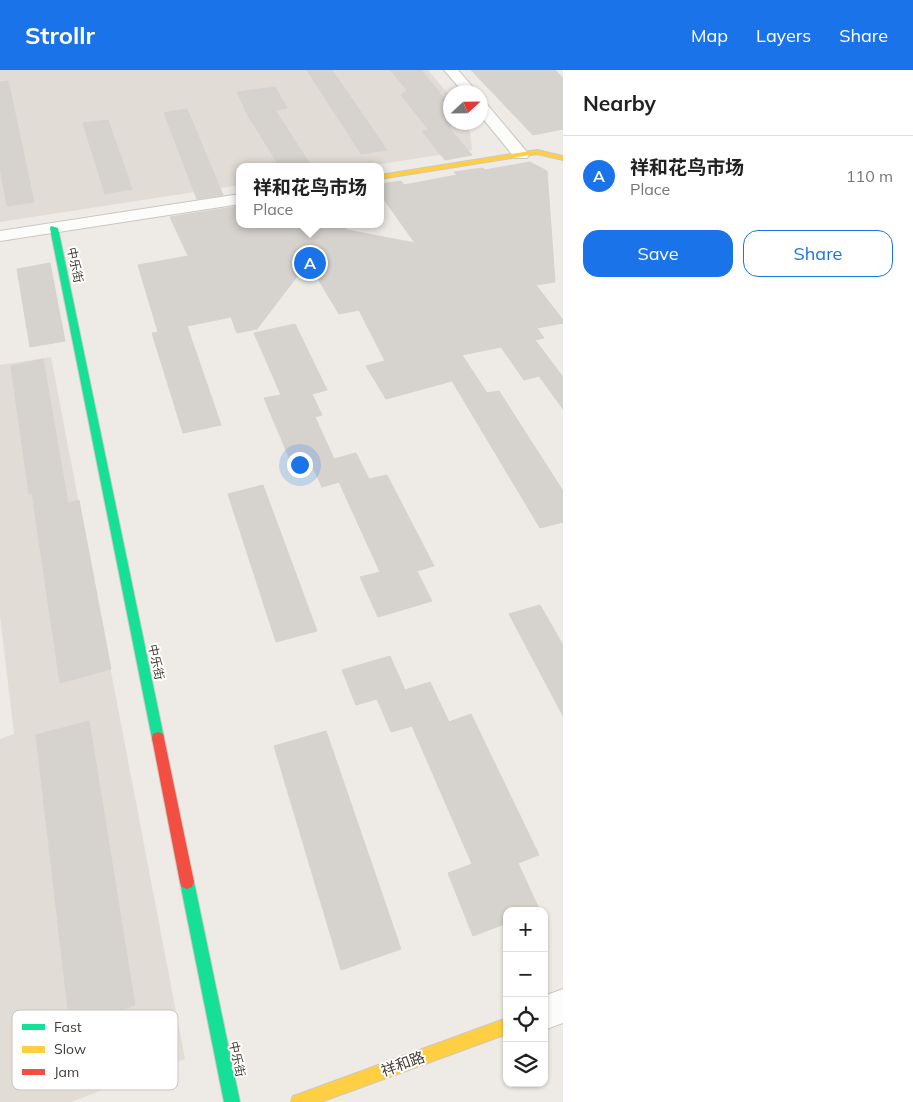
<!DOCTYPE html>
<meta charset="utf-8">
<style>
body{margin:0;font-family:Mulish,"Noto Sans SC",sans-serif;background:#f6f6f6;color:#222}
.controls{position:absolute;right:15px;bottom:15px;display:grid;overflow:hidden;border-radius:10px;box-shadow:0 1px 4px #0004}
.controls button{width:45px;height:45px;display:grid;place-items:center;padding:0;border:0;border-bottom:1px solid #e0e0e0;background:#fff;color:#222;font:25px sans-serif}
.compass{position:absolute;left:443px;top:15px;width:45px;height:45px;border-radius:50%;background:#fff;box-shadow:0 1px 4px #0004;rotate:68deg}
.you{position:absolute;left:299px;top:394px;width:18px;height:18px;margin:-12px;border:4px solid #fff;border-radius:50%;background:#1a73e8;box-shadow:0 0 0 8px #1a73e833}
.badge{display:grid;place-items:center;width:32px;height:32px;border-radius:50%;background:#1a73e8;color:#fff;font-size:16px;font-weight:700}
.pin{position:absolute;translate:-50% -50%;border:2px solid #fff;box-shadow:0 1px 5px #0006}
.popup{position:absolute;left:236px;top:93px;width:148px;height:65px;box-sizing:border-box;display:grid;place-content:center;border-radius:10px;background:#fff;filter:drop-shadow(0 1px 4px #0005);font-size:16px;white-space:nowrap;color:#767676}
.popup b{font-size:19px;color:#222}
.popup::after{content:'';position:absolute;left:50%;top:100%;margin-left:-10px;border:10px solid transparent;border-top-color:#fff}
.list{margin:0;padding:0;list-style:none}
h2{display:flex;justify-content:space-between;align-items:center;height:65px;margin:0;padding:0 20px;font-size:21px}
h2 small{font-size:16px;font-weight:400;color:#767676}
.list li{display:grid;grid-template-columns:32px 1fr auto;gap:15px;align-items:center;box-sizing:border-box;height:80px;padding:0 20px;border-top:1px solid #e0e0e0}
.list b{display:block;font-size:19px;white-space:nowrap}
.list p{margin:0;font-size:16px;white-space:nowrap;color:#767676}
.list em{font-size:16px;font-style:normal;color:#767676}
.actions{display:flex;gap:10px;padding:15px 20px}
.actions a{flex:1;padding:11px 0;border:1px solid #1a73e8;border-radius:15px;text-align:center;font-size:18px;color:#1a73e8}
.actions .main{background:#1a73e8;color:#fff}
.icon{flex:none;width:28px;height:28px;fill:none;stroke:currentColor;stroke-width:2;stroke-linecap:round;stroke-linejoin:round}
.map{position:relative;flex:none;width:563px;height:1032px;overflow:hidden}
header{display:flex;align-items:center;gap:30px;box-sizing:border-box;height:70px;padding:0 25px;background:#1a73e8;color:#fff}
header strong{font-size:24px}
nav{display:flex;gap:28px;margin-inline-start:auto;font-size:18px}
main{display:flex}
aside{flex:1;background:#fff}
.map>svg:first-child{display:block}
.residential{fill:#e1dcd5}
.building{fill:#d6d2ce;stroke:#d6d2cd}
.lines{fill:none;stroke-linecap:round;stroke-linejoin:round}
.street-casing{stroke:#cac7c3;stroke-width:2}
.fast-casing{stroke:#cec8c0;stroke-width:2}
.slow-casing{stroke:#cec8c0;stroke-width:2}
.jam-casing{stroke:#cec8c0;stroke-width:2}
.street{fill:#fcfcfb;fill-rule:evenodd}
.fast{fill:#16e098;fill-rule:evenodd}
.slow{fill:#ffcf43;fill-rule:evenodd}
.jam{fill:#f24e42;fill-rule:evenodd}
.labels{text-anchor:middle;stroke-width:4;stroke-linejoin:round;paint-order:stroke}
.street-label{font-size:12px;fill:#433b35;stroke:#fff}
.near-street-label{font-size:15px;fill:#433b35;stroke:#fff}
.key{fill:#fff;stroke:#c7c4c2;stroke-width:1}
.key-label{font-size:14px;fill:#433b35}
</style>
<header>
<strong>Strollr</strong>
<nav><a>Map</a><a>Layers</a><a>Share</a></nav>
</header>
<main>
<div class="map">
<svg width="563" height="1032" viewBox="0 0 563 1032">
<rect width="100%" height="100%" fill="#eeebe7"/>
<path class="residential" d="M0 0H428L450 26V52L469 53 472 80 361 97H240V115L0 152Z
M51 287 185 989 71 1032H0V669L14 664 0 546V295Z"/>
<path class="building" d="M307 0H332L387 80 361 84Z
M390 0H421L450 35V59L472 85 445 90 422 61 429 60 401 25 407 20Z
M471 0H555L563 8V59L533 65Z
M8 11 34 132 7 136 0 98V12Z
M275 17 287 38 275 40 312 97H280L247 44 237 22Z
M187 39 223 125 197 129 164 43Z
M108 50 132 119 105 124 83 53Z
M530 92 547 101 555 212 536 215 563 250V253L537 258 544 268 535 270 563 307V339L539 306 524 310 501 277 462 285 487 323 499 321 563 421V452L540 458 452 311 386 329 366 296 385 291 359 240 339 244 308 192 257 259 237 263 231 247 187 256 221 355 183 363 152 263 158 262 138 195 188 186 170 147 240 136V154H342L347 160 415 173 380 124V114L401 111 404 115 457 105 454 102 483 98 485 100Z
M50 193 65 271 30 277 17 199Z
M295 254 327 320 312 324 322 345 315 347 334 389 356 383 369 409 387 405 434 496 417 501 432 531 378 547 360 507 380 502 339 412 322 417 312 395 294 399 264 328 281 325 254 263Z
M43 289 68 433 79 430 111 599 60 613 32 423 29 424 11 296Z
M263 415 317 561 276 572 228 424Z
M540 535 563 575V646L509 544Z
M390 586 405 620 430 612 449 652 471 644 539 785 518 793 540 841H507V853L473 866 448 803 472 794 412 656 391 662 377 629 356 635 342 600Z
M89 651 135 935 70 957 36 665Z
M326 661 401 879 341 900 274 676Z"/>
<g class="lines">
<defs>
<path id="street" d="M444 0H458L477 22H463Z
M480 31 485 32 527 82 529 85 527 88H515L480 45Z
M240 124V134L0 171V161Z
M563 919V953L544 960V926Z"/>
<path id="fast" d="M51 156 58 158 164 668 163 672 158 674 153 672 152 668 50 158Z
M187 805 192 807 194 812 240 1032H224L180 812 182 807Z"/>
<path id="slow" d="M537 80 563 86V90L537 84 380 109V105Z
M507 948V964L321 1032H291L293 1026 299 1024Z"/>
<path id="jam" d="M158 662 163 664 164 668 194 812 192 817 187 819 182 817 180 812 152 668 153 664Z"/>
</defs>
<use href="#street" class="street-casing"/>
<use href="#fast" class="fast-casing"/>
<use href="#slow" class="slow-casing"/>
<use href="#jam" class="jam-casing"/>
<use href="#street" class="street"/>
<use href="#fast" class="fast"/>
<use href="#slow" class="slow"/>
<use href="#jam" class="jam"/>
</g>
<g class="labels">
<g class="street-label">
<text transform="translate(75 195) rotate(78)" y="4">中乐街</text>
<text transform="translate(156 592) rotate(78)" y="4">中乐街</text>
<text transform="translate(237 989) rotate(78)" y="4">中乐街</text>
</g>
<g class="near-street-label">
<text transform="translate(403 994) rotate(-20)" y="5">祥和路</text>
</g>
</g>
<rect x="12" y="940" width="166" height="80" rx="8" class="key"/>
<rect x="22" y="954" width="23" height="6" fill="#16e098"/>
<rect x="22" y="976" width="23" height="7" fill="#ffcf43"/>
<rect x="22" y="999" width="23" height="6" fill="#f24e42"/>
<g class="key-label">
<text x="54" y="962">Fast</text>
<text x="54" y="984">Slow</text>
<text x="54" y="1007">Jam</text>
</g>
</svg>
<div class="controls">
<button>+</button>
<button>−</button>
<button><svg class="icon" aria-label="locate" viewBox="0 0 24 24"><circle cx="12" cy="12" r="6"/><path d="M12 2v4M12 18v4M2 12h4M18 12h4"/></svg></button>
<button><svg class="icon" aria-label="layers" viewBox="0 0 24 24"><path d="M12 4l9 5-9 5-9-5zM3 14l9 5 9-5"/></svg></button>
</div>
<svg class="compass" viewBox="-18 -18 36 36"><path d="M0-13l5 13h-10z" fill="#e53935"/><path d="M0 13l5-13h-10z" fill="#767676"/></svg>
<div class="you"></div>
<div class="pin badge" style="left:310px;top:193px">A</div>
<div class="popup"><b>祥和花鸟市场</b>Place</div>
</div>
<aside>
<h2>Nearby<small></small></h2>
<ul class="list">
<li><span class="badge">A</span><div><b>祥和花鸟市场</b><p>Place</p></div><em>110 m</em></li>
</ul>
<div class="actions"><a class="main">Save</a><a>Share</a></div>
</aside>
</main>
